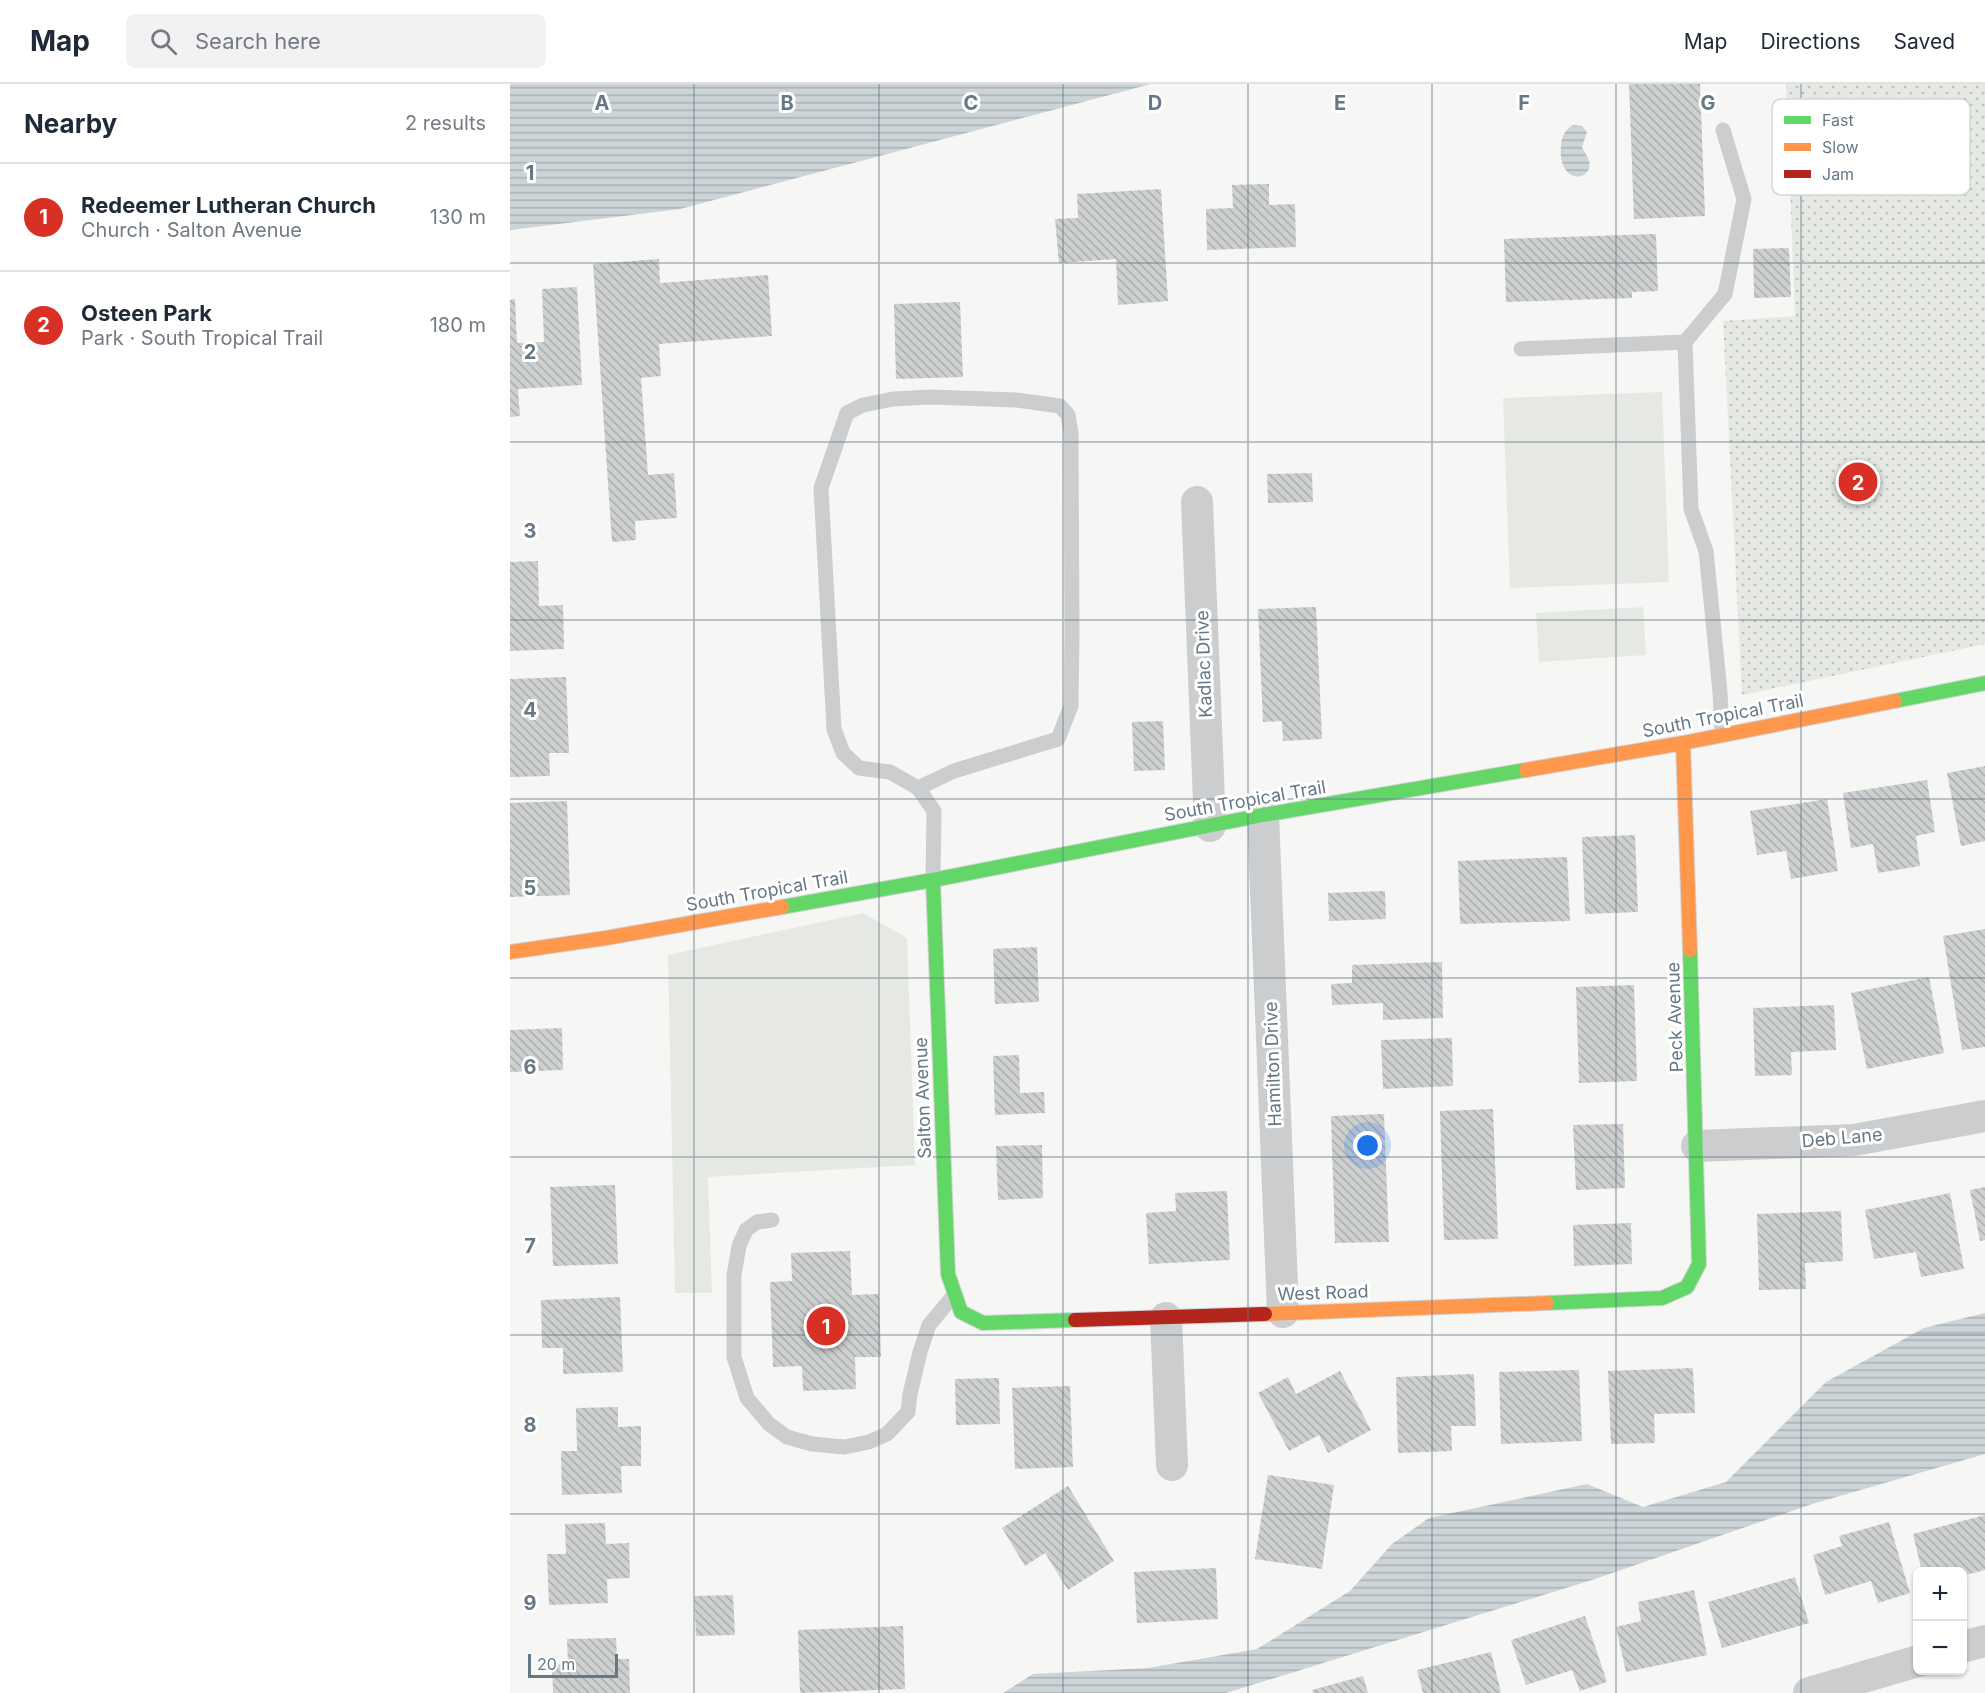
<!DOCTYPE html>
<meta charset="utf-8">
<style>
body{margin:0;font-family:Inter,sans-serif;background:#f2f2f3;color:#1f2937}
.controls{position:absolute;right:18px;bottom:18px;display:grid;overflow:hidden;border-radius:9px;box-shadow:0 2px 4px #0004}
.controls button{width:54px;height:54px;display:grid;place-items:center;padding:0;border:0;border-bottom:2px solid #e0e1e3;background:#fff;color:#1f2937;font:30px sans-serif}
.scale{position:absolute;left:18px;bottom:15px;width:90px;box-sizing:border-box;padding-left:6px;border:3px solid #667785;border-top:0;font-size:16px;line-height:21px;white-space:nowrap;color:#667785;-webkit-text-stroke:4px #fff;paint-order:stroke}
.you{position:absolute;left:858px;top:1062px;width:21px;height:21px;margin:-15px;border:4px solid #fff;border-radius:50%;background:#1a73e8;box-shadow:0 0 0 9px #1a73e833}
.badge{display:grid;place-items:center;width:39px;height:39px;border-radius:50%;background:#d93025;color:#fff;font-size:20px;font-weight:700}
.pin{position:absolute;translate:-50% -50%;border:3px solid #fff;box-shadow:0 2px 6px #0006}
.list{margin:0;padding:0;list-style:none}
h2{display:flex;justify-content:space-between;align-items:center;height:78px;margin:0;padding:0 24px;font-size:26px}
h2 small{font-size:20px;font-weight:400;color:#747a83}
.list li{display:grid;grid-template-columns:39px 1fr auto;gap:18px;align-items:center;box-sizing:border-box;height:108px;padding:0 24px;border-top:2px solid #e0e1e3}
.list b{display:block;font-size:22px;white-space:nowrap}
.list p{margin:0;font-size:20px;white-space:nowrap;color:#747a83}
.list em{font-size:20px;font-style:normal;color:#747a83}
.icon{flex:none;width:33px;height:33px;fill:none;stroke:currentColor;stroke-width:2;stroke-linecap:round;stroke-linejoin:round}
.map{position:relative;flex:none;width:1475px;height:1609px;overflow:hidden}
header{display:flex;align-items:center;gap:36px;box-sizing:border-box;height:84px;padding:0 30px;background:#fff;border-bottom:2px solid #e0e1e3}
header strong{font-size:28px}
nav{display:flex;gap:33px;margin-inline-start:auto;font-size:21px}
.search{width:420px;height:54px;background:#f2f2f3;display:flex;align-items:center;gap:15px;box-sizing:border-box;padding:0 21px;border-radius:9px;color:#747a83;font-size:22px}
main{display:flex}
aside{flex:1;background:#fff}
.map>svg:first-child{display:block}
.green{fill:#e6e9e3}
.park{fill:url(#park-dots)}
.water{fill:url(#water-rules)}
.building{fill:url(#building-back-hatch)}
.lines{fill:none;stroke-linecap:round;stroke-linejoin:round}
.fast-casing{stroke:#d3d4d5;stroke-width:16}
.slow-casing{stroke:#d3d4d5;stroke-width:16}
.jam-casing{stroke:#d3d4d5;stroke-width:16}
.lane{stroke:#cccdce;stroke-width:15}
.street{stroke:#cccdce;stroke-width:32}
.fast{stroke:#63d668;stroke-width:14}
.slow{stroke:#ff974d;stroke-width:14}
.jam{stroke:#b3261e;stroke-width:14}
.grid{fill:none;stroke:#667785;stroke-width:1.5;stroke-opacity:0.55}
.labels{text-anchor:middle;stroke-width:6;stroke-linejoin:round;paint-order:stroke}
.street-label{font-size:18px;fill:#667785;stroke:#fff}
.key{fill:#fff;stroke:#d1d6da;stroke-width:1.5}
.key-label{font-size:16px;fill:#667785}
.grid-label{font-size:20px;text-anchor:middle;font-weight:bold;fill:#667785;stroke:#fff;stroke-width:6;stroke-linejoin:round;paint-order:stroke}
</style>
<header>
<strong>Map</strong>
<div class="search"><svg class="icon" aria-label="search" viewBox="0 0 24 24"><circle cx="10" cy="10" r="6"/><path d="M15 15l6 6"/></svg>Search here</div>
<nav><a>Map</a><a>Directions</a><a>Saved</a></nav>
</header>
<main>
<aside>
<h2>Nearby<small>2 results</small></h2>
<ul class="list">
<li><span class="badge">1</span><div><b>Redeemer Lutheran Church</b><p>Church · Salton Avenue</p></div><em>130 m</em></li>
<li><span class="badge">2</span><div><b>Osteen Park</b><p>Park · South Tropical Trail</p></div><em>180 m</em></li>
</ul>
</aside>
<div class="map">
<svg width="1475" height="1609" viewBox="0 0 1475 1609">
<defs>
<pattern id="park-dots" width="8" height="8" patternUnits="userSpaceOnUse" patternTransform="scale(1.5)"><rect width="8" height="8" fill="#e6e9e3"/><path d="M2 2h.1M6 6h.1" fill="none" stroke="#bec2be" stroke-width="1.8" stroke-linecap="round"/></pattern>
<pattern id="water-rules" width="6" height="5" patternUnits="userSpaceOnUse" patternTransform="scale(1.5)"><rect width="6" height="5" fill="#ccd4d7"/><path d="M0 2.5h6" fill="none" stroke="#a9b1b4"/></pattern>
<pattern id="building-back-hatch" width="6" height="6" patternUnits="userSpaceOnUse" patternTransform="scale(1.5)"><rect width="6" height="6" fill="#ced0d0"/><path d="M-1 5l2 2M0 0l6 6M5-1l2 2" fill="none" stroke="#abaeae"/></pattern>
</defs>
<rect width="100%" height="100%" fill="#f6f6f5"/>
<path class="green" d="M1152 308 1159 498 1000 504 993 314Z
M1133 523 1136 571 1029 578 1026 529Z
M353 829 397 854 405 1081 198 1093 202 1209H165L158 871Z"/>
<path class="park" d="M1276 0H1475V560L1232 611 1213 237 1285 232Z"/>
<path class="water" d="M0 0H641L170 125 0 146Z
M1063 41 1072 42 1077 48 1072 63C1074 68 1078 72 1079 77 1084 98 1047 102 1051 61 1052 52 1055 46 1063 41Z
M1475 1229V1370L1302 1420 1085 1495 716 1609H493L523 1590 638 1584 747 1565 840 1507 882 1460 919 1434 1077 1400 1133 1423 1216 1398 1316 1298 1414 1244Z"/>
<path class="building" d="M1119 0H1190L1195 132 1124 135Z
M759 100V121L785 120 786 163 697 166 696 125 723 124 722 101Z
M651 105 658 217 608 221 606 175 549 179 545 135 568 134 567 110Z
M1146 150 1148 207 1122 208V214L996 218 994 155Z
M1279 164 1281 213 1244 214 1243 165Z
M149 175 150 199 258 191 262 252 149 260 151 292 131 294 138 391 164 389 167 434 125 437 126 456 102 458 83 180Z
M67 203 72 301 8 305 10 332 0 333V216L5 215 7 259 34 258 32 205Z
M450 218 453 293 386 295 384 220Z
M802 389 803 418 758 419 757 390Z
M28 477 29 522 53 521 54 565 0 567V478Z
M806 523 812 655 773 657 772 637 753 638 748 525Z
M56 593 59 669H39L40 692 0 693V595Z
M653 637 655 686 624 687 622 638Z
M1475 682V757L1451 762 1437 689Z
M1417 696 1425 748 1406 752 1410 782 1368 789 1363 760 1341 764 1333 709Z
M1317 715 1328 787 1281 795 1276 767 1247 771 1240 727Z
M57 717 60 811 0 813V719Z
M1125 751 1128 828 1075 830 1072 753Z
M1057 773 1060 837 950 840 948 777Z
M875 807 876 835 819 837 818 809Z
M1475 845V963L1452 966 1433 852Z
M527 863 529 918 485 920 483 865Z
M932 878 933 934 873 936V919L822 921 821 900 842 899V881Z
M1419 893 1434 969 1357 985 1341 909Z
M1124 901 1127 997 1069 999 1066 903Z
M1324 921 1326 966 1281 968 1282 991 1245 992 1243 924Z
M52 944 53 986 0 988V946Z
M942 954 943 1002 873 1005 871 956Z
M509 971 510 1009 534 1008 535 1029 485 1031 483 972Z
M983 1025 988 1155 934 1156 930 1027Z
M874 1030 879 1158 825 1159 821 1032Z
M1113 1040 1115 1104 1066 1106 1063 1041Z
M532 1061 533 1114 488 1116 486 1062Z
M105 1101 108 1180 43 1182 40 1103Z
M1475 1103V1156L1470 1157 1460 1106Z
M717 1107 720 1176 639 1180 636 1129 666 1127 665 1109Z
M1440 1109 1454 1185 1411 1193 1406 1168 1364 1175 1355 1126Z
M1331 1127 1333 1177 1295 1179 1296 1205 1249 1206 1247 1130Z
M1121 1139 1122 1180 1064 1182 1063 1141Z
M340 1167 342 1211 369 1210 371 1273H345L346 1305 293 1307 292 1282 263 1283 260 1198 282 1197 281 1169Z
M110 1213 113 1288 53 1290V1264H32L31 1216Z
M1183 1284 1185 1329 1144 1330 1145 1359 1101 1360 1098 1287Z
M1069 1286 1072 1357 991 1360 989 1288Z
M830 1287 861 1346 818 1369 809 1351 779 1367 748 1309 778 1293 786 1310Z
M964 1290 966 1342H941L942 1367 888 1369 886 1293Z
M489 1294 490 1340 446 1341 445 1295Z
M560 1302 563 1383 505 1385 502 1304Z
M108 1323V1343L131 1342V1382H111L112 1409 52 1411 51 1367H67L66 1324Z
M758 1391 824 1401 812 1485 745 1475Z
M558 1402 604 1477 558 1506 535 1469 515 1482 492 1444Z
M1475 1431V1486L1452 1492V1488H1412L1403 1450Z
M1379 1438 1400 1509 1368 1519 1361 1497 1315 1511 1303 1471 1332 1462 1329 1452Z
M95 1439 96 1460 119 1459 120 1494 97 1495 98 1519 39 1521 37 1470H56L55 1440Z
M706 1484 708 1535 627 1539 624 1488Z
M1285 1493 1299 1539 1212 1564 1198 1518Z
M1184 1506 1197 1571 1116 1588 1106 1543 1131 1537 1128 1518Z
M223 1511 225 1551 186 1552 184 1512Z
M1075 1532 1097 1598 1070 1607 1062 1586 1016 1601 1001 1556Z
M393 1542 395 1605 290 1609 288 1546Z
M106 1554 107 1575H119L120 1609H43L42 1581 58 1580 57 1555Z
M981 1568 991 1609H913L907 1586Z
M853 1592 858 1609H803L802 1606Z"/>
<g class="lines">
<defs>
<path id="fast" d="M1385 617 1475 599
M423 796 438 1190 451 1228 473 1239 565 1236
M272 823 423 796 753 731 1016 686
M1037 1219 1152 1214 1177 1203 1189 1180 1180 866"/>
<path id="slow" d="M1173 659 1180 866
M1016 686 1173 659 1385 617
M0 868 96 854 272 823
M755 1230 1037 1219"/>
<path id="jam" d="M565 1236 755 1230"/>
</defs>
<use href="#fast" class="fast-casing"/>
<use href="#slow" class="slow-casing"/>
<use href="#jam" class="jam-casing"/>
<path class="lane" d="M1175 258 1215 210 1234 115 1213 46
M1011 265 1175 258 1181 425 1196 467 1210 608 1212 651
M408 704 444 687 548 655 561 622 562 550 561 349 558 331 550 322 506 316 420 313 383 315 353 321 337 329 311 404 324 645 333 669 349 684 380 688 408 704 424 727 423 796
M262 1136 247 1138 236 1146 229 1162 224 1191V1273L237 1314 259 1340 277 1353 302 1360 334 1363 359 1358 377 1350 398 1328 400 1310 410 1268 419 1241 445 1210"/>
<path class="street" d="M687 418 700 742
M753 731 773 1228
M1187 1062 1344 1056 1475 1032
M656 1234 662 1381
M1452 1563 1475 1557
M1299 1609 1408 1577"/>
<use href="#fast" class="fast"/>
<use href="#slow" class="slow"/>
<use href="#jam" class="jam"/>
</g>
<path class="grid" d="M184 0V1609M369 0V1609M553 0V1609M738 0V1609M922 0V1609M1106 0V1609M1291 0V1609M0 179H1475M0 358H1475M0 536H1475M0 715H1475M0 894H1475M0 1073H1475M0 1251H1475M0 1430H1475"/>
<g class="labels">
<g class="street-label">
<text transform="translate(694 580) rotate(-92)" y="6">Kadlac Drive</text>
<text transform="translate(1213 632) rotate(-11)" y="6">South Tropical Trail</text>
<text transform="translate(735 717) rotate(-10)" y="6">South Tropical Trail</text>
<text transform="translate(257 807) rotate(-10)" y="6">South Tropical Trail</text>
<text transform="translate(1165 933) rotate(-92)" y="6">Peck Avenue</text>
<text transform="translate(763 980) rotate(-92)" y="6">Hamilton Drive</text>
<text transform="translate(413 1014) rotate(-92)" y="6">Salton Avenue</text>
<text transform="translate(1332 1054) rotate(-5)" y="6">Deb Lane</text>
<text transform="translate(813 1209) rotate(-2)" y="6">West Road</text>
</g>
</g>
<rect x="1262" y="15" width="198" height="96" rx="9" class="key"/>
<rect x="1274" y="32" width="27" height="8" fill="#63d668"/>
<rect x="1274" y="59" width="27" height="8" fill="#ff974d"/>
<rect x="1274" y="86" width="27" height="8" fill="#b3261e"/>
<g class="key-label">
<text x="1312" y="42">Fast</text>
<text x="1312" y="69">Slow</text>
<text x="1312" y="96">Jam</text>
</g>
<g class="grid-label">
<text x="92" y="26">A</text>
<text x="277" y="26">B</text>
<text x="461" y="26">C</text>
<text x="645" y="26">D</text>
<text x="830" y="26">E</text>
<text x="1014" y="26">F</text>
<text x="1198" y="26">G</text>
<text x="20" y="96">1</text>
<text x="20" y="275">2</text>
<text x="20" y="454">3</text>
<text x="20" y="633">4</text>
<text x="20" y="811">5</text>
<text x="20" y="990">6</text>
<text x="20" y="1169">7</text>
<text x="20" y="1348">8</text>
<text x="20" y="1526">9</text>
</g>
</svg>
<div class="controls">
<button>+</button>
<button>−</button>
</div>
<div class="scale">20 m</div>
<div class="you"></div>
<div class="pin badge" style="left:316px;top:1242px">1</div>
<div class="pin badge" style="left:1348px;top:398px">2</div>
</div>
</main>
